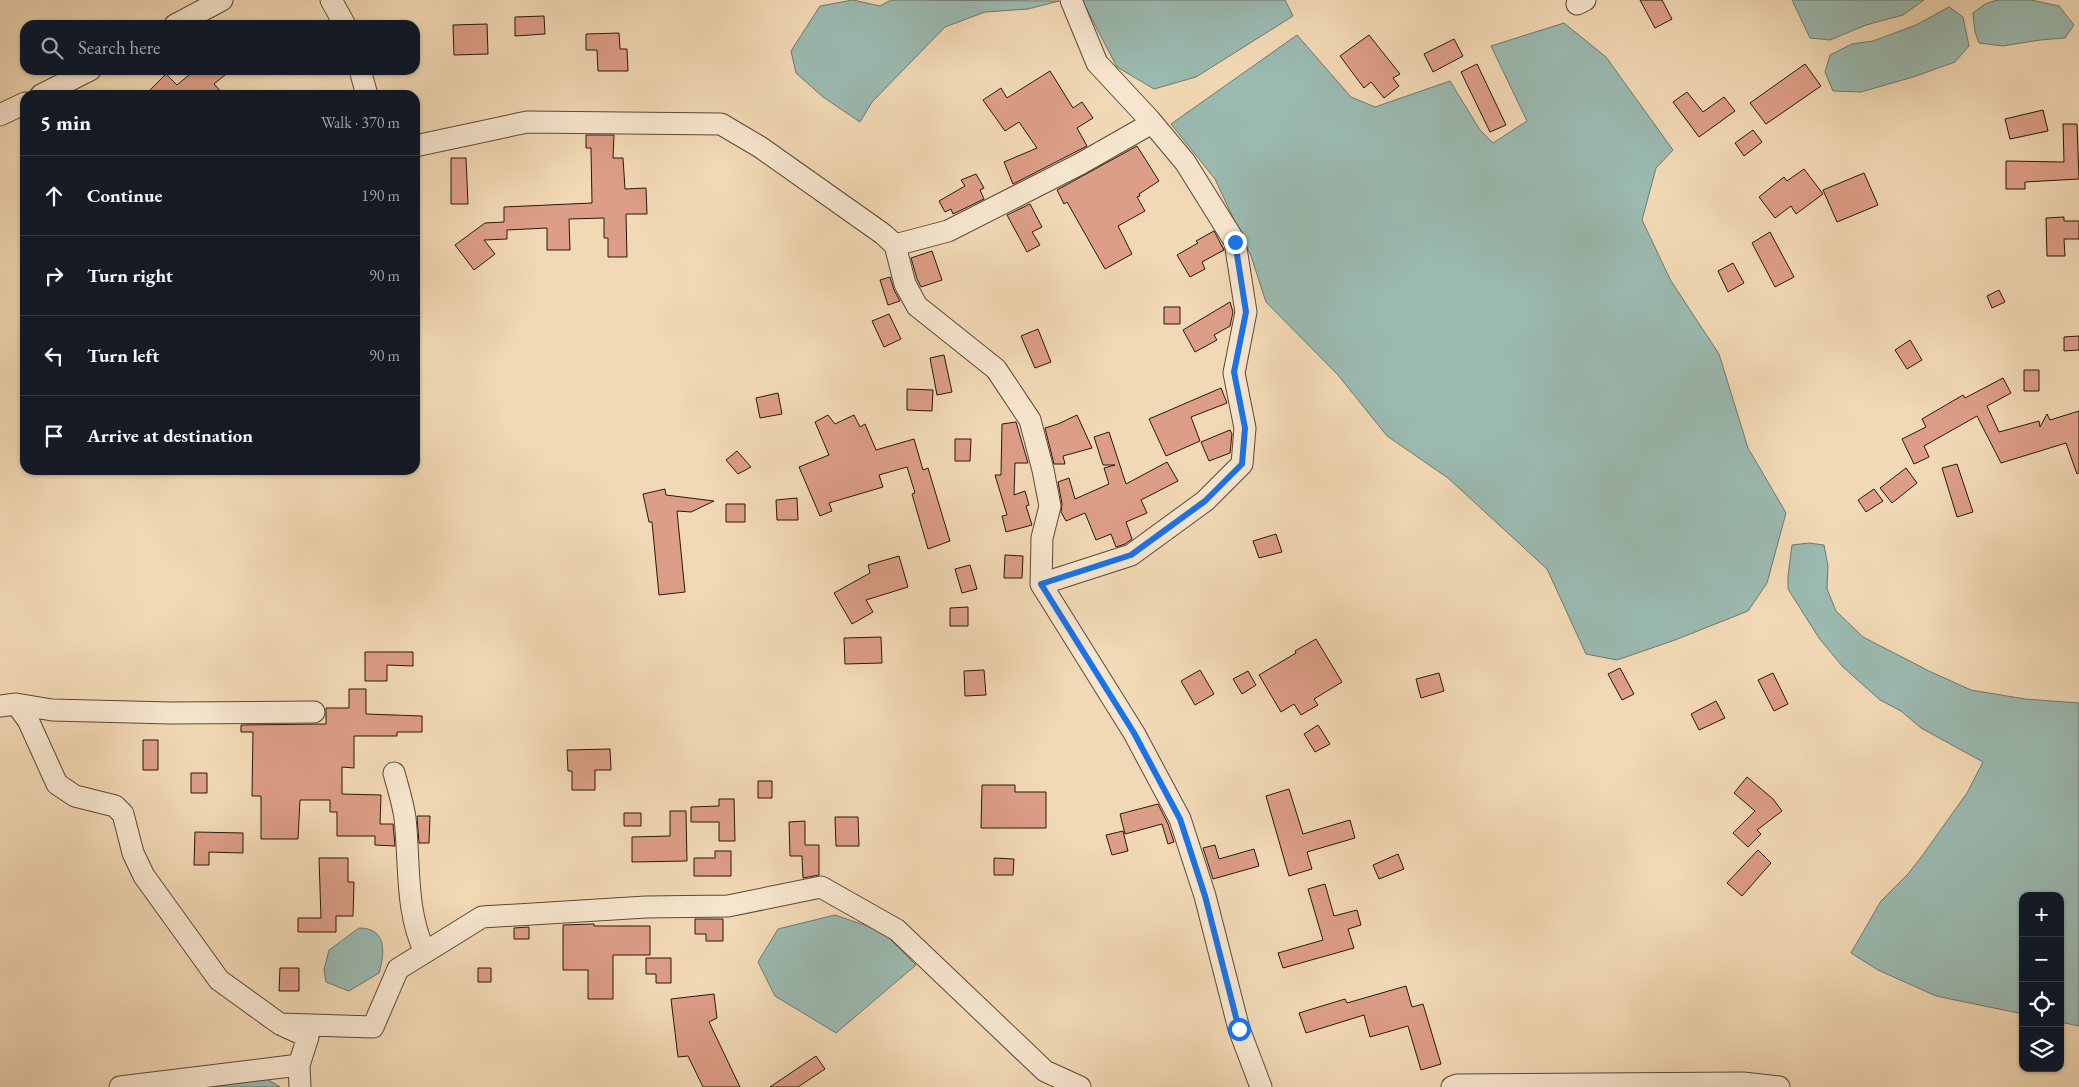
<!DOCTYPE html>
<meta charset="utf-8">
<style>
body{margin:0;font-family:"EB Garamond",serif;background:#20242c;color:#f1f3f6}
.controls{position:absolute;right:15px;bottom:15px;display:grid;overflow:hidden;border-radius:10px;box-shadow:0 1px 4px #0004}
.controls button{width:45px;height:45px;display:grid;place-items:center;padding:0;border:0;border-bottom:1px solid #363941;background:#171b24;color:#f1f3f6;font:25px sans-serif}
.stop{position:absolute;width:15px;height:15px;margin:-11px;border:4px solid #1a73e8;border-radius:50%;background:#fff}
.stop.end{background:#1a73e8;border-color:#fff;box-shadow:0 1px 5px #0008}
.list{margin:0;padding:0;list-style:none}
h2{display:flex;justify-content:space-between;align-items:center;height:65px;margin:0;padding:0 20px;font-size:21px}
h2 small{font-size:16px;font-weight:400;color:#9ea1a6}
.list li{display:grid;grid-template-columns:32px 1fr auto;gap:15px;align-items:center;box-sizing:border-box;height:80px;padding:0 20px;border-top:1px solid #363941}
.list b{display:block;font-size:19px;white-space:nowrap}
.list em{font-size:16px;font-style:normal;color:#9ea1a6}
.icon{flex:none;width:28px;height:28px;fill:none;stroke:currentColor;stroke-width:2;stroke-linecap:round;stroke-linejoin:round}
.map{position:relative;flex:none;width:2079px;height:1087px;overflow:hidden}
.search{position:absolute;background:#171b24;box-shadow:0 1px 4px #0004;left:20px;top:20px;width:400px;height:55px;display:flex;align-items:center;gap:12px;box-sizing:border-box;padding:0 18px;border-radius:15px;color:#9ea1a6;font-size:19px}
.panel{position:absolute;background:#171b24;box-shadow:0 1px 4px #0004;left:20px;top:90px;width:400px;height:385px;border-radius:15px}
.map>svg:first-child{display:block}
.water{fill:#9bbab1;stroke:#6e796f}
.building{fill:#dd9e87;stroke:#2a170c}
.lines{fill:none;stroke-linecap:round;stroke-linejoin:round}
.street-casing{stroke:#5c4836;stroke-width:23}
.street{stroke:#f7e6cf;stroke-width:21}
.route{stroke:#1a73e8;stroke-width:6}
</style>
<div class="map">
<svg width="2079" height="1087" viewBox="0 0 2079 1087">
<rect width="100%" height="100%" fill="#f2d9b5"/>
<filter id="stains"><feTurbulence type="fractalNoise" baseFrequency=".004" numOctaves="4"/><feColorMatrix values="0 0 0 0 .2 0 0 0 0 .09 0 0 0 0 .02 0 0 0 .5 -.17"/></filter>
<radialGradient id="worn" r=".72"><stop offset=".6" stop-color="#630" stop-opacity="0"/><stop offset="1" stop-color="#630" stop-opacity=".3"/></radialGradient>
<path class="water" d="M853 0 880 6 891 0 1059 1 1028 9 985 12 945 27 872 102 860 122 823 97 796 73 791 51 820 6Z
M1082 0H1285L1293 16 1196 77 1154 89 1117 67Z
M1792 0H1924L1903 15 1866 25 1830 40 1810 38Z
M1997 0H2031L2059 6 2074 25 2065 38 2040 40 2003 46 1979 43 1975 32 1973 13 1985 4Z
M1949 7 1963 17 1969 46 1955 62 1913 77 1861 92 1833 91 1825 72 1830 55 1852 44 1873 41 1916 25Z
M1564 23 1606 57 1673 150 1656 168 1642 220 1671 281 1719 354 1748 448 1786 513 1767 583 1748 611 1675 640 1617 660 1586 654 1547 569 1448 478 1387 436 1338 375 1266 302 1251 256 1215 179 1171 124 1297 35 1351 97 1375 107 1450 81 1480 130 1493 143 1527 121 1491 46Z
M1809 543 1824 545 1828 566 1827 589 1836 611 1863 637 1929 671 1971 690 2025 699 2079 703V1026L2060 1022V896H2023V1014L1936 996 1878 970 1851 953 1881 901 1908 874 1922 856 1967 793 1983 762 1921 728 1901 711 1880 700 1842 666 1819 638 1788 589V576L1792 545Z
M835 915 882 931 916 965 836 1033 775 996 758 962 778 929Z
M359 928C387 928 385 953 379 973L349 991 326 982 324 970 329 950Z
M267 1079 280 1087H197Z"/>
<path class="building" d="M1640 0H1662L1672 19 1655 28Z
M544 16 545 34 515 36V17Z
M487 24 488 54 454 55 453 25Z
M619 33 620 49H627L628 71H598L597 50H586V34Z
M1369 35 1400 74 1393 78 1399 86 1384 98 1371 82 1364 88 1340 56Z
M1454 39 1463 56 1433 72 1424 54Z
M1477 64 1506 125 1490 132 1461 72Z
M1805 64 1821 86 1766 124 1750 103Z
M195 70H231L214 84 224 95H145L166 74 177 85Z
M1050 71 1073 108 1082 102 1093 118 1077 128 1087 146 1013 184 1004 162 1037 148 1019 122 1005 131 983 100 1001 88 1007 98Z
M1687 92 1703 112 1724 97 1735 111 1699 137 1673 102Z
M2043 110 2048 131 2010 139 2005 119Z
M2063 124H2077L2079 179 2025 182V189H2006V161L2064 162Z
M1753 130 1762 142 1744 156 1735 143Z
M586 135H614L613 158H623L625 189 646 188 647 214H626L627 257H608V238H604V218L569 219 570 250H547V228L507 230V239L484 240 495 254 474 270 455 245 485 223 504 222V207L592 203 591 148H586Z
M1137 146 1159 181 1139 194 1140 196 1137 197 1145 211 1118 226 1132 254 1105 269 1067 202 1064 204 1057 190Z
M451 158H466L468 204H451Z
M1804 169 1823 194 1796 214 1791 206 1775 218 1759 197 1784 177 1787 181Z
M1864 173 1878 205 1837 222 1823 190Z
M976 174 984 188 980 190 984 199 953 214 951 209 945 212 939 201 965 186 961 180Z
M1030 204 1042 227 1032 232 1040 245 1027 252 1007 215Z
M2064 217V221H2079V239H2064L2065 256H2047L2046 218Z
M1214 231 1224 250 1202 262 1205 269 1190 277 1177 255 1198 243 1196 241Z
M1770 232 1794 277 1775 287 1752 243Z
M932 251 942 280 921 287 917 279 911 258Z
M1733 263 1744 283 1728 292 1718 271Z
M890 277 894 290 900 301 888 305 880 280Z
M1999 290 2005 302 1992 308 1987 296Z
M1230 302 1233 312 1230 326 1214 335 1217 340 1195 352 1183 330Z
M1164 307H1180V324H1164Z
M889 314 901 339 884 347 872 321Z
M1038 329 1051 362 1035 368 1021 336Z
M2079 336V350L2064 351V337Z
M1910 340 1922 360 1907 369 1895 350Z
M944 355 952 392 937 395 930 358Z
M2024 370H2039V391H2024Z
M2003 378 2011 393 1987 406 1999 432 2039 421 2040 427 2047 414 2050 420 2079 411V473L2077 474 2066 443 2001 463 1977 416 1924 446 1929 457 1914 464 1902 439 1926 427 1922 419 1963 395 1965 398Z
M1221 388 1227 403 1191 417 1200 441 1166 456 1149 419Z
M907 389 933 390 932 411 907 410Z
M778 393 782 414 760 418 756 398Z
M828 415 835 424 854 415 860 427 865 424 876 450 914 439 923 470 928 468 950 541 928 549 912 494 915 493 907 467 879 475 883 487 829 503 832 511 820 516 799 467 829 455 815 422Z
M1077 415 1092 448 1063 456 1065 464H1054L1045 428 1058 424Z
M1016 422 1028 463H1015L1014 495 1025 491 1029 505 1026 506 1032 525 1006 532 1002 516 1007 515 995 475H1001L1002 424Z
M1230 430 1232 434 1230 453 1209 461 1201 442Z
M1109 432 1126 484 1167 462 1178 481 1141 500 1147 513 1126 522 1132 539 1125 544 1116 547 1111 534 1096 540 1085 513 1066 521 1061 512 1062 504 1058 482 1069 478 1075 499 1109 484 1104 468 1115 465H1103L1094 437Z
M955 439H971L970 461H955Z
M737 451 751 467 738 474 726 460Z
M1957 464 1973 512 1957 517 1942 468Z
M1906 468 1917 483 1892 503 1880 488Z
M665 489 666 495 714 501 691 512 677 511 685 592 659 595 652 522H649L643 494Z
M1874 489 1883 501 1866 512 1858 500Z
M797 498 798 520H777L776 500Z
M726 504H745V522H726Z
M1276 534 1282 552 1259 558 1253 541Z
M1005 555 1023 556 1022 578H1004Z
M899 556 908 587 866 600 873 612 852 624 834 593 870 573 868 565Z
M970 565 977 589 962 593 955 569Z
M968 607V626H950V608Z
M881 637 882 663 845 664 844 638Z
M1316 639 1342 682 1314 699 1318 705 1301 715 1294 704 1281 712 1259 675 1296 653 1295 651Z
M365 652H413V666L387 665V681H365Z
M1620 668 1634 694 1622 700 1608 674Z
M984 670 986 695 965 696 964 671Z
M1200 670 1214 694 1195 705 1181 681Z
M1248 671 1256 685 1242 694 1233 679Z
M1439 673 1444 691 1421 698 1416 679Z
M1773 673 1788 704 1774 711 1758 680Z
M349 689H366V714L422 716V732H397V736H354V768L342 767V794L381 795 380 824H393L395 846 375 845V836H337V812H330V800H300L298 839H261V796H252L253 732H241V725L326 724V708H349Z
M1716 701 1725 718 1699 730 1691 714Z
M1318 725 1330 744 1315 752 1304 734Z
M143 740H158V770H143Z
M610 749 611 770H595V790H572V771H568L567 750Z
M191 773H207V793H191Z
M1747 777 1773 799 1782 811 1757 830 1761 834 1748 847 1733 833 1755 811 1734 793Z
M758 781H772V798H758Z
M982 785H1015V792H1046V828H981Z
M1289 789 1303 834 1350 820 1355 838 1307 852 1312 869 1289 876 1266 796Z
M719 799H734L735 841H719V822H691V807L719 806Z
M1158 804 1168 824 1174 842 1168 844 1162 824 1125 834 1120 814Z
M670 811H686L687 861 632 862V837L670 836Z
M624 813H641V826H624Z
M417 816H430L429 843H419Z
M835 817H858L859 846H836Z
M805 821V845H819V875L803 878 802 856H790L789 822Z
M1123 831 1128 851 1112 855 1106 835Z
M195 832 243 833V853L209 852V865H194Z
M1215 845 1219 859 1254 849 1259 866 1213 879 1203 848Z
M1758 850 1771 863 1742 896 1727 883Z
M715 851H731V876H694V858H715Z
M1398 854 1404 869 1379 879 1373 865Z
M319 858H348V882H354L353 916H336V932H298V918H321Z
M994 858 1014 859 1013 875H994Z
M1325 884 1334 916 1357 910 1361 925 1348 929 1354 948 1283 968 1278 953 1323 940 1308 889Z
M695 919H723V941H706V934H695Z
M594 924V926H650V955H613V999H588V970H563V925Z
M529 927V939H514V928Z
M646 958H671V983H656V974H646Z
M280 968H299V991H279Z
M478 968H491V982H478Z
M1406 986 1412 1007 1423 1004 1441 1064 1421 1070 1408 1026 1370 1037 1364 1015 1306 1033 1299 1013 1345 999 1347 1003Z
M714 994 717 1018 709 1022 740 1087H703L688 1056 678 1057 671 999Z
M816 1056 825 1069 798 1087H770Z"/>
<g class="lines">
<defs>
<path id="street" d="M331 0 345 25
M1577 4 1585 0
M175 25 222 0
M360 70 367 95
M41 95 90 70
M0 115 25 103
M415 146 527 122 721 124 760 147 883 234 895 245 948 231 1080 164 1152 123
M895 245 905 284 917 306 996 369 1030 420 1043 470 1050 506 1042 538 1041 584 1134 733 1180 819 1205 896 1239 1029 1261 1087
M1041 584 1131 555 1205 501 1242 464 1245 428 1234 373 1246 312 1235 242 1185 162 1149 119 1097 63 1071 0
M16 704 52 710 170 713 314 712
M0 706 16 704 28 720 57 784 75 796 115 806 123 814 133 853 144 876 219 980 280 1024 308 1037 299 1065 120 1087
M394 773C398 788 403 803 405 818 410 863 405 911 425 952
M280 1024 373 1027 398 969 482 917 646 907 728 906 821 887 897 930 1045 1071 1080 1087
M299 1065 300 1087
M1452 1087 1457 1085 1743 1083 1779 1087"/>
</defs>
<use href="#street" class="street-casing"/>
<use href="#street" class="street"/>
</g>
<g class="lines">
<path class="route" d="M1235 242 1246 312 1234 372 1245 428 1242 464 1205 501 1131 555 1041 584 1134 733 1180 819 1205 896 1239 1029"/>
</g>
<rect width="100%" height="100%" filter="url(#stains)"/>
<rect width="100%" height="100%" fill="url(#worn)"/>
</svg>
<div class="controls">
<button>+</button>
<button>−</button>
<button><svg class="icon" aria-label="locate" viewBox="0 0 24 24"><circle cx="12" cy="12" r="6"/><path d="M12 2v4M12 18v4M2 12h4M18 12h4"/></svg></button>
<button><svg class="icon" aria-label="layers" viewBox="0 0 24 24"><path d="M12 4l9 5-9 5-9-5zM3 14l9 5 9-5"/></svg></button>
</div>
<div class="stop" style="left:1239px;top:1029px"></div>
<div class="stop end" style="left:1235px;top:242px"></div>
<div class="search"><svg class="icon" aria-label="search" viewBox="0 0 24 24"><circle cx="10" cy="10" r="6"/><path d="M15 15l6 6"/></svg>Search here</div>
<section class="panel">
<h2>5 min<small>Walk · 370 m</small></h2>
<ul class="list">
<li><svg class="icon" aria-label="ahead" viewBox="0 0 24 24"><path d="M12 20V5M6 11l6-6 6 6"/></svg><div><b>Continue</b></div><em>190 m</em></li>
<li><svg class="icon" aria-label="right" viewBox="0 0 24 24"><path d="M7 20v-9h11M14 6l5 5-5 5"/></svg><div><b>Turn right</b></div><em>90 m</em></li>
<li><svg class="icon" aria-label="left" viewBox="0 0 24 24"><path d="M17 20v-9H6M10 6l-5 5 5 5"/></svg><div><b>Turn left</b></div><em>90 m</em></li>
<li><svg class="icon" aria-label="arrive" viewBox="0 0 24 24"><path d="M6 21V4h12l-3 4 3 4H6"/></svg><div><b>Arrive at destination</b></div></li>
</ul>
</section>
</div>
